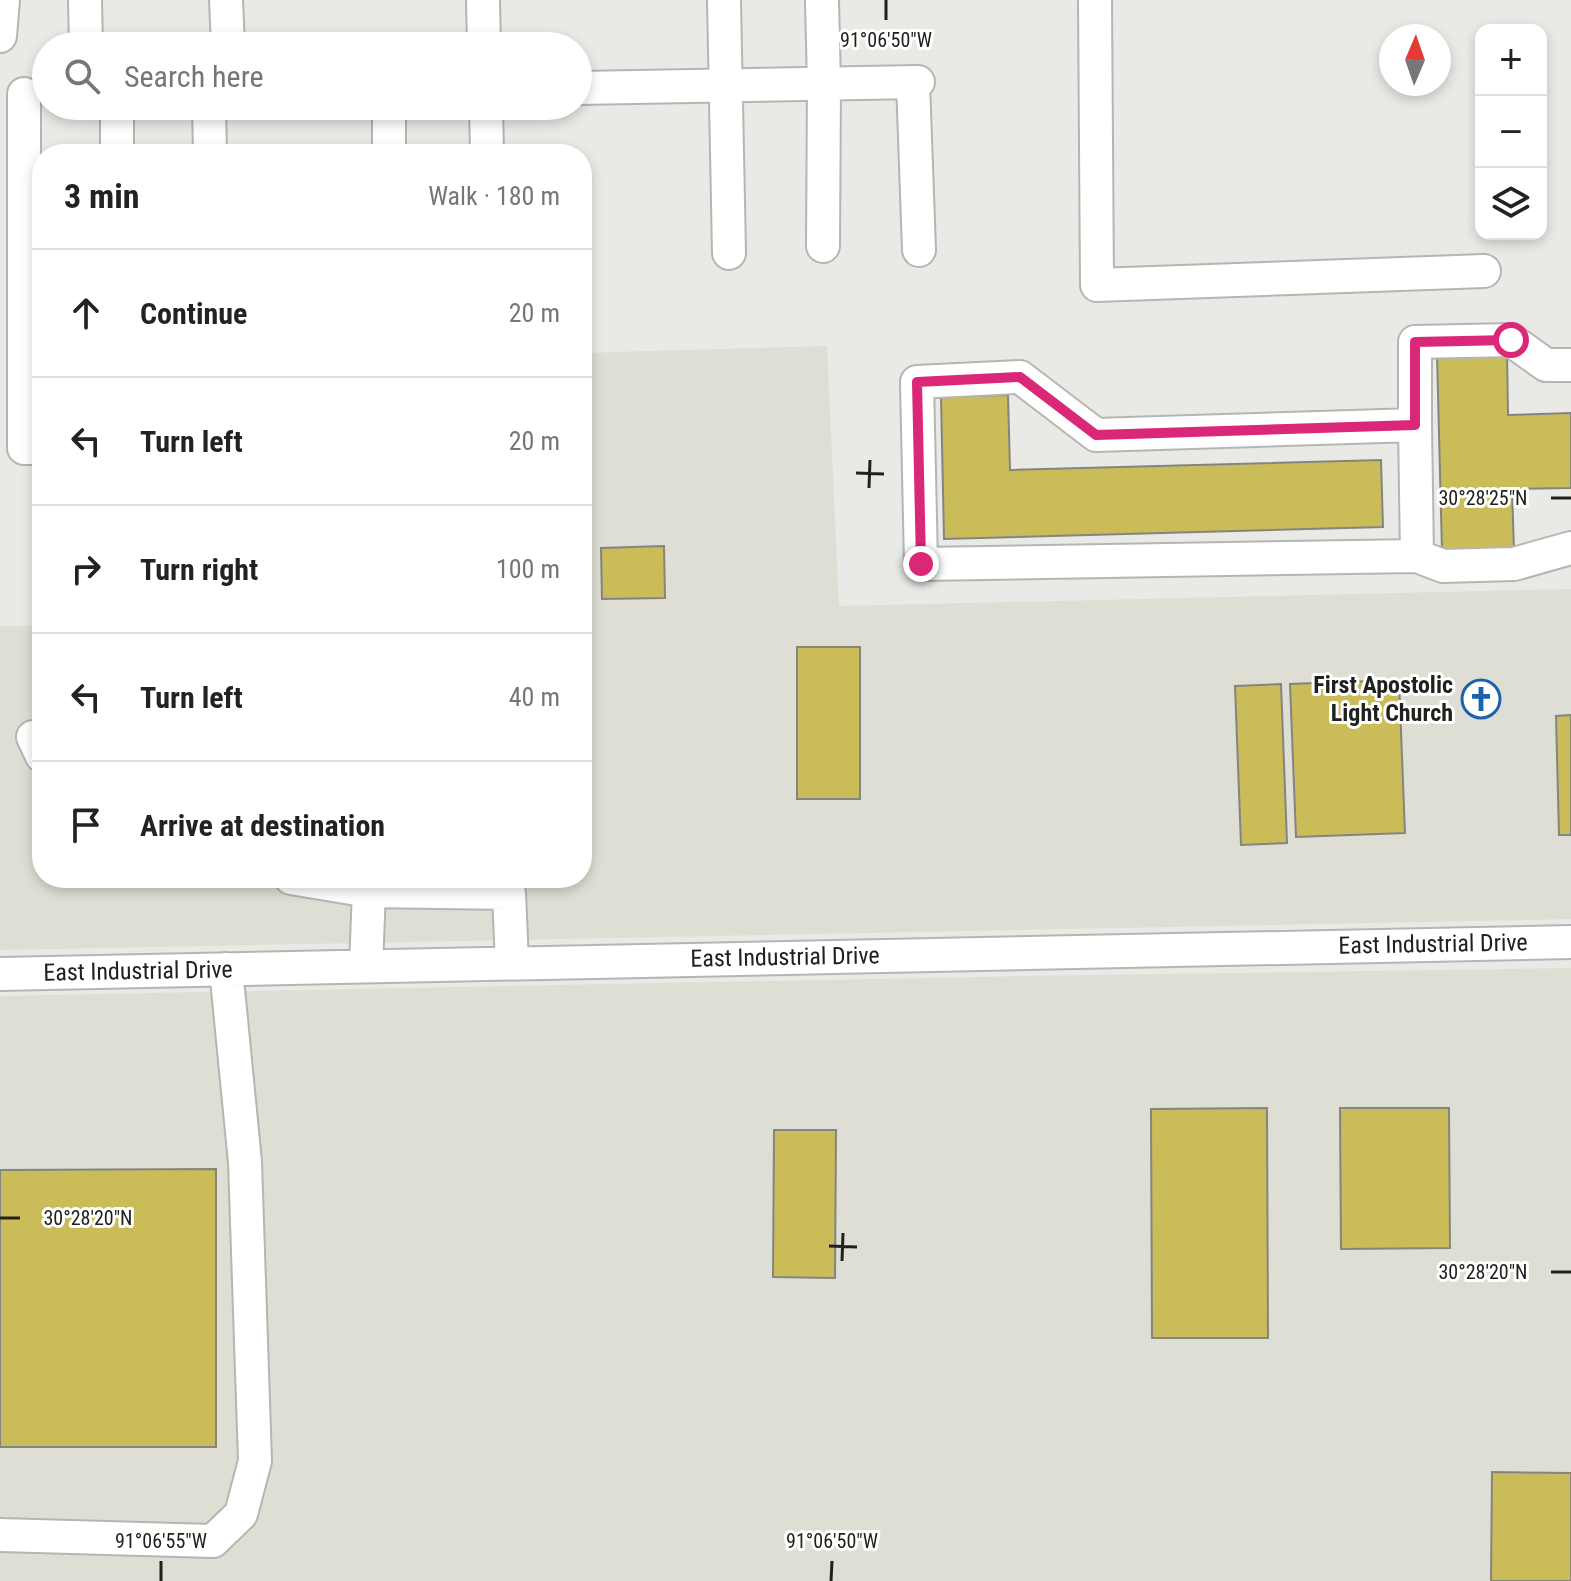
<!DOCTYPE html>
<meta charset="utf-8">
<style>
body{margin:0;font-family:"Roboto Condensed",sans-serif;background:#f6f6f6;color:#222}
.controls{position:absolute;right:24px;top:24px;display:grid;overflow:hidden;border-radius:16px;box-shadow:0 4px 12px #0003}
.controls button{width:72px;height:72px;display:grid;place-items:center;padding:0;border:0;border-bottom:2px solid #e0e0e0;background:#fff;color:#222;font:40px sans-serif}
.compass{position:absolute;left:1379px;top:24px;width:72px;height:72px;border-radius:50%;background:#fff;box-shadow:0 4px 12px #0003;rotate:2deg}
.stop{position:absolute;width:24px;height:24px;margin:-18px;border:6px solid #db2777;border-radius:50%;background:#fff}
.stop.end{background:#db2777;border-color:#fff;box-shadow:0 2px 8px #0008}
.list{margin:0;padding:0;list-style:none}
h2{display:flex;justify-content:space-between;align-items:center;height:104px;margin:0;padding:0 32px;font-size:34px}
h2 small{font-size:26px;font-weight:400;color:#767676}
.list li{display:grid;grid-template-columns:52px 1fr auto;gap:24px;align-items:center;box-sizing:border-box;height:128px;padding:0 32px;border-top:2px solid #e0e0e0}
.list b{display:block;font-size:30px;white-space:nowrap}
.list em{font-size:26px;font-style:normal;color:#767676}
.icon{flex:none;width:44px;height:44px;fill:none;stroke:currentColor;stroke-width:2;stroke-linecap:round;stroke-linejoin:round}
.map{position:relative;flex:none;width:1571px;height:1581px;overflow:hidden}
.search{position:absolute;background:#fff;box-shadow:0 4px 12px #0003;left:32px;top:32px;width:560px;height:88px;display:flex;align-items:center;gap:20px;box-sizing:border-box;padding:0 28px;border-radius:44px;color:#767676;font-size:30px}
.panel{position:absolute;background:#fff;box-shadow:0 4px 12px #0003;left:32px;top:144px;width:560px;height:744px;border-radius:32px}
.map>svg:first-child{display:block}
.built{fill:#dfded4}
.building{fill:#cabc58;stroke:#848481;stroke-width:2}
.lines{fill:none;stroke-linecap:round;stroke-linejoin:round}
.minor-casing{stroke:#b5b5b2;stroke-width:36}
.minor{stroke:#fff;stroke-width:32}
.route{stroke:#db2777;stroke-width:10}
.ticks{fill:none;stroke:#20201f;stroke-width:3}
.labels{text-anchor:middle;stroke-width:6;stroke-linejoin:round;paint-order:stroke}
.poi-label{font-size:24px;font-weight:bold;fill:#20201f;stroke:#fffffe;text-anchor:end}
.street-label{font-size:24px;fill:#20201f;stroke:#fffffe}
.ticks-label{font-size:20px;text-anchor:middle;fill:#20201f;stroke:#fffffe;stroke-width:6;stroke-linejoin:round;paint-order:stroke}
</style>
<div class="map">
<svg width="1571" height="1581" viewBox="0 0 1571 1581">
<rect width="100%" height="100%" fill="#e9e9e6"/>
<path class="built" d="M827 346 839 606 1571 589V919L0 950V626H42V878H582V353Z
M1571 968V1581H0V996L1025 976Z"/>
<path class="building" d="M1507 352 1508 415 1571 413V488L1512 489 1514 550 1442 552 1437 354Z
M1008 395 1010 470 1381 460 1383 527 944 539 941 397Z
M664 546 665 598 602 599 601 548Z
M797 647H860V799H797Z
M1399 680 1405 833 1296 837 1290 684Z
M1281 684 1287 843 1241 845 1235 686Z
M1571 715V835H1559L1556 716Z
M1267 1108 1268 1338H1152L1151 1109Z
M1340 1108H1449L1450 1248 1341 1249Z
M774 1130H836L835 1278 773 1277Z
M216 1169V1447H0V1170Z
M1492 1472 1571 1473V1581H1491Z"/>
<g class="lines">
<defs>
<path id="minor" d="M85 0 86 46
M226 0 228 46
M483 0 484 46
M724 0 729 253
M822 0 824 84 823 246
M1095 0 1097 285 1484 271
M0 36 3 0
M913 82 919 250
M578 88 918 82
M24 94V448H42
M117 106V154
M209 106 210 154
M486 106 487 154
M389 154V106
M1571 365H1546L1511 340 1415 342V425L1096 435 1020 377 917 382 921 564 1417 556 1443 566 1514 564 1571 548
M1415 425 1417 556
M33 737 42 756
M291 878 369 891
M366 966 369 891 509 893 512 963
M0 974 1571 942
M0 1535 213 1541 241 1514 255 1461 245 1162 226 969"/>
</defs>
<use href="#minor" class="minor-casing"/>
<use href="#minor" class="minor"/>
</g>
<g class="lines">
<path class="route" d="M921 564 917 382 1020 377 1096 435 1415 425V342L1511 340"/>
</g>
<path class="ticks" d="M886 20V0M856 473 884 474M869 488 870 460M1551 498H1571M0 1218H20M829 1246 857 1247M842 1261 843 1233M1551 1272H1571M161 1581V1561M831 1581 832 1561"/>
<defs>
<symbol id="church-ring" viewBox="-11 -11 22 22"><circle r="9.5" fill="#fffffe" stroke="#1d61b1" stroke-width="1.5"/><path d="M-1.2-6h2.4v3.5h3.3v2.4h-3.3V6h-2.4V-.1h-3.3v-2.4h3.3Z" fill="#1d61b1"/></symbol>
</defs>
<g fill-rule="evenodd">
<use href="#church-ring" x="1459" y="677" width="44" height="44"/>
</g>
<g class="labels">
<g class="poi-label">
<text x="1453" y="693">First Apostolic<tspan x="1453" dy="28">Light Church</tspan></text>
</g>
<g class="street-label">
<text transform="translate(1433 944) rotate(-1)" y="8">East Industrial Drive</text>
<text transform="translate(785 957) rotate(-1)" y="8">East Industrial Drive</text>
<text transform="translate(138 971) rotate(-1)" y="8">East Industrial Drive</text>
</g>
</g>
<g class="ticks-label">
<text x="886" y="47">91°06'50"W</text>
<text x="1483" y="505">30°28'25"N</text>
<text x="88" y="1225">30°28'20"N</text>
<text x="1483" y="1279">30°28'20"N</text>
<text x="161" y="1548">91°06'55"W</text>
<text x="832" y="1548">91°06'50"W</text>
</g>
</svg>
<div class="controls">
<button>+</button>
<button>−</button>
<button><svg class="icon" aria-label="layers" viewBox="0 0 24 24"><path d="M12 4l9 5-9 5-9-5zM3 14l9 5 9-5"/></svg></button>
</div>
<svg class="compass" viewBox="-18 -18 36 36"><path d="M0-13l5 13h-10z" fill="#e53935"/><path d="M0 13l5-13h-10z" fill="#767676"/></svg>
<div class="stop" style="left:1511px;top:340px"></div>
<div class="stop end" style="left:921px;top:564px"></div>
<div class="search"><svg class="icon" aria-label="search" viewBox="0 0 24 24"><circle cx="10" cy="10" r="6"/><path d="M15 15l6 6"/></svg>Search here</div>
<section class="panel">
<h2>3 min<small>Walk · 180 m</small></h2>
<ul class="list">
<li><svg class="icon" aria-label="ahead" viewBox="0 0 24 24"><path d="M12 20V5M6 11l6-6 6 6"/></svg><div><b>Continue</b></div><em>20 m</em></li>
<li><svg class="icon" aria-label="left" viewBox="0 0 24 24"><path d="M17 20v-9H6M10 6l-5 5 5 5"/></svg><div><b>Turn left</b></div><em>20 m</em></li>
<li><svg class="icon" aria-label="right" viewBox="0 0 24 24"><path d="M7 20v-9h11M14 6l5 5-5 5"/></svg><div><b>Turn right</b></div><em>100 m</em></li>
<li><svg class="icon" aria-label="left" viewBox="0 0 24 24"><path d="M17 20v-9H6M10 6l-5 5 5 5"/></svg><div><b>Turn left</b></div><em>40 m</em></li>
<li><svg class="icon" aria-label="arrive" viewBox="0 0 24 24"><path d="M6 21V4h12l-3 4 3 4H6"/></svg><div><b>Arrive at destination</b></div></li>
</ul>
</section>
</div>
